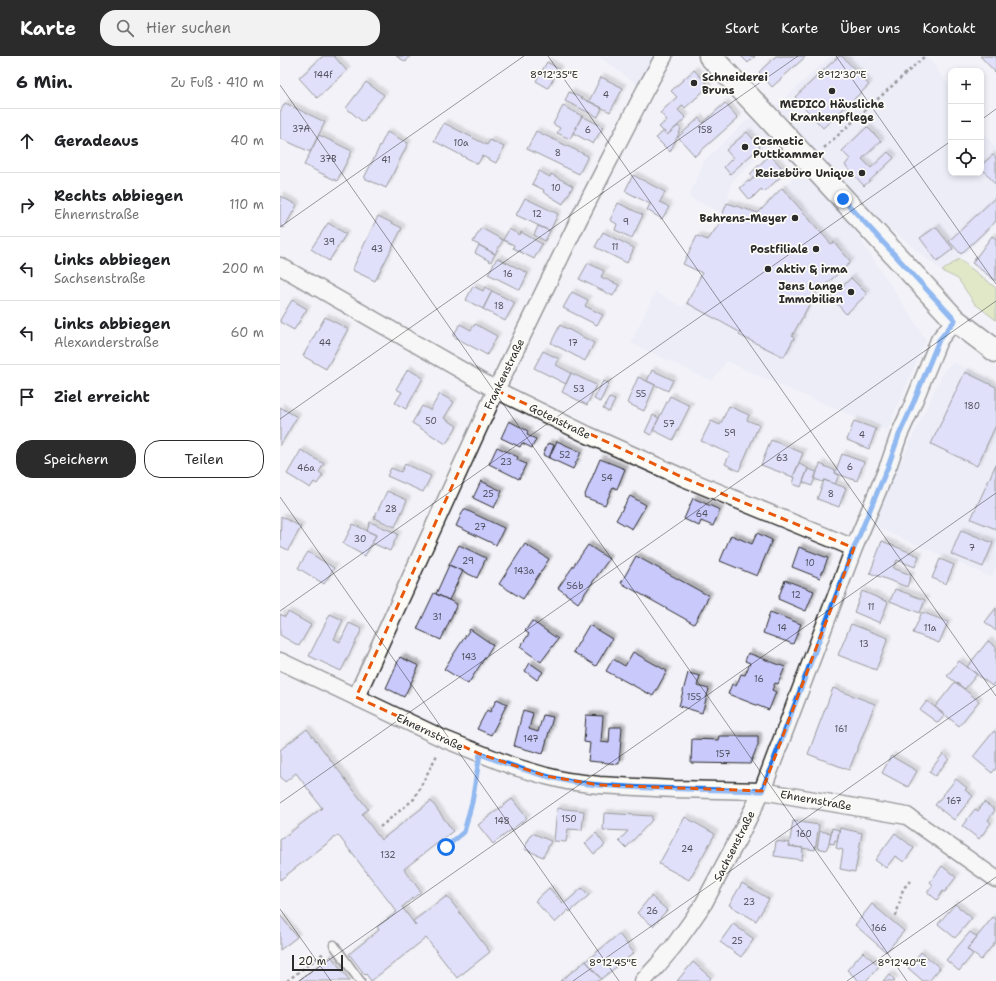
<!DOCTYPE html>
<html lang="de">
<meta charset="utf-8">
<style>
body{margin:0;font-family:"Shantell Sans",sans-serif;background:#f2f2f2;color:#202124}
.controls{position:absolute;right:12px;top:12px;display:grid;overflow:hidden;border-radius:8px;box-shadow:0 2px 6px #0003}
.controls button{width:36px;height:36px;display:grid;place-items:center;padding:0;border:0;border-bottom:1px solid #e0e0e0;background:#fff;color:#202124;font:20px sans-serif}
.scale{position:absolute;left:12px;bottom:10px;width:51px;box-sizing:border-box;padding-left:4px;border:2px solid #2b2b2b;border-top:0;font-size:11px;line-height:14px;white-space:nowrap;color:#2b2b2b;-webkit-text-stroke:3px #fdfcf7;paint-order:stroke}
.stop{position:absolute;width:12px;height:12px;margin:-9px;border:3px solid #1a73e8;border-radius:50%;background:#fff}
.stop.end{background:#1a73e8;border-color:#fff;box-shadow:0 1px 4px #0008}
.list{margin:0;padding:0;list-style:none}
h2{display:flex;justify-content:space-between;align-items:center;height:52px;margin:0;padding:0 16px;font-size:17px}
h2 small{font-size:13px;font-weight:400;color:#757577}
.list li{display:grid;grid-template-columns:26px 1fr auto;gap:12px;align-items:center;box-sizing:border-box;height:64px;padding:0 16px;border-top:1px solid #e0e0e0}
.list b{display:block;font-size:15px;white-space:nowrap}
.list p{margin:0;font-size:13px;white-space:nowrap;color:#757577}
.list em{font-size:13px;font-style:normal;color:#757577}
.actions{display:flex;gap:8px;padding:12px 16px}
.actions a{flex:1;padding:9px 0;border:1px solid #2b2b2b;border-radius:16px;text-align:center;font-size:14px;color:#2b2b2b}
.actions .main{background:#2b2b2b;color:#fff}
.icon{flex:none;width:22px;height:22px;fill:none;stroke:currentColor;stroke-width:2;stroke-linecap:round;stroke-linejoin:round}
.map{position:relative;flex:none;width:716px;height:925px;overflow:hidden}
header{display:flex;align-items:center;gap:24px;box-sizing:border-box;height:56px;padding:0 20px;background:#2b2b2b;color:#fff}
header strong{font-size:19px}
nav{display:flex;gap:22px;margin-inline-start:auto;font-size:14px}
.search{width:280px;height:36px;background:#f2f2f2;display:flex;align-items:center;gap:10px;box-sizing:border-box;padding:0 14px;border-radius:16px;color:#757577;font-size:15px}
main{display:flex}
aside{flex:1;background:#fff}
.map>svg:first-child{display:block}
.built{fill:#e6e6f9;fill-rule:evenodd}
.green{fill:#ccdb8f;stroke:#7c835d}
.building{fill:#c9c9fc;stroke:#2b2b2b;filter:url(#shadow)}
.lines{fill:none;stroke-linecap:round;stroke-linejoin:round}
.lane-casing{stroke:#2b2b2b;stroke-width:11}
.street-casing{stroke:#2b2b2b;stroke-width:19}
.secondary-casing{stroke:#2b2b2b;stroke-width:25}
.path{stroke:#2b2b2b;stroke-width:2.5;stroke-dasharray:3 3;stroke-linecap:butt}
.lane{stroke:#fdfcf7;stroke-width:8}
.street{stroke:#fdfcf7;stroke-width:16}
.secondary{stroke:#fdfcf7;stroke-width:22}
.route{stroke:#1a73e8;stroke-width:5}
.marked{fill:none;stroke:#e8590c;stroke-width:3;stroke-dasharray:8 5;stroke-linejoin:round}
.ticks{fill:none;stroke:#2b2b2b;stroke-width:1;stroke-opacity:0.45}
.poi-dot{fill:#2b2b2b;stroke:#fdfcf7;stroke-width:1.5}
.labels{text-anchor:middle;stroke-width:3.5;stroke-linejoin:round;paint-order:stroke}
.number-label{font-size:9px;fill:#52525f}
.poi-label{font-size:11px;font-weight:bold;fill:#2b2b2b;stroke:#fdfcf7;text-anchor:end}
.street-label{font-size:11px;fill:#2b2b2b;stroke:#fdfcf7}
.ticks-label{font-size:10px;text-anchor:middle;fill:#2b2b2b;stroke:#fdfcf7;stroke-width:3.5;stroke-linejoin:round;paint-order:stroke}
</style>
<header>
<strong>Karte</strong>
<div class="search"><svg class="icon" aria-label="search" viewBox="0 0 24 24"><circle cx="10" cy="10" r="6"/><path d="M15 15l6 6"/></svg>Hier suchen</div>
<nav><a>Start</a><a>Karte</a><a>Über uns</a><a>Kontakt</a></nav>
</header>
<main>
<aside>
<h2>6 Min.<small>Zu Fuß · 410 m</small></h2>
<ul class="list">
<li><svg class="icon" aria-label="ahead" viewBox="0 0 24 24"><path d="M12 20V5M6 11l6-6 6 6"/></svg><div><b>Geradeaus</b></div><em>40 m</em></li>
<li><svg class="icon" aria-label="right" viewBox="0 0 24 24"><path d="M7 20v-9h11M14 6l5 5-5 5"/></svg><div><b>Rechts abbiegen</b><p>Ehnernstraße</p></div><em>110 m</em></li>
<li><svg class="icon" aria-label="left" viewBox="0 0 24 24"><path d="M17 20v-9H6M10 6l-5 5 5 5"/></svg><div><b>Links abbiegen</b><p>Sachsenstraße</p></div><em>200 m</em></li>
<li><svg class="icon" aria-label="left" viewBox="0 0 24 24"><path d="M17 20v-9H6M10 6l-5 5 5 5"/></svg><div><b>Links abbiegen</b><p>Alexanderstraße</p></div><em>60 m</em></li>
<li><svg class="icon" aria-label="arrive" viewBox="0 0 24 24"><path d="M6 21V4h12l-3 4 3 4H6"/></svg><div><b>Ziel erreicht</b></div></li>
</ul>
<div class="actions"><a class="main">Speichern</a><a>Teilen</a></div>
</aside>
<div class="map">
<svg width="716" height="925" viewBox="0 0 716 925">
<defs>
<filter id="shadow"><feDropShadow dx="3.5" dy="-3.5" stdDeviation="1" flood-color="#0004"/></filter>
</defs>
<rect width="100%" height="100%" fill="#f3f2f8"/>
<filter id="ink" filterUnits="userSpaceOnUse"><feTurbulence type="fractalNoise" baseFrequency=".025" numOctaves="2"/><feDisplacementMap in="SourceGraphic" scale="8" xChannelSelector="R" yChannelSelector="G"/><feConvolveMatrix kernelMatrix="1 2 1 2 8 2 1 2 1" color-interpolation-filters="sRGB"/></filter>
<g filter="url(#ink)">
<path class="built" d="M318 0H384L365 34Z
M551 0H647L671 32V117H701V72L716 93V168L679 203 662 215 530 107 646 283 607 374 499 329 447 305 432 325 351 287 375 236 403 251 407 247 422 218 403 208 417 180 428 184 444 161 442 157 409 141 424 105 480 52 486 59ZM504 78 529 106 478 157 447 147 451 127Z
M674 306 716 327V512L711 521 591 469 665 313Z"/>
<path class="green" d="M679 203 716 232V264L695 248 678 223 662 215Z"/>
<path class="building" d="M43 0H54L67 15 37 42 19 22Z
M116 0H129L126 6Z
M461 0H475L468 7Z
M496 0H500L501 1 502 0H524L525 1 492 31 479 16Z
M559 0H562L589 29 543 72 515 41Z
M700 0H716V17Z
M267 6 279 13 268 32 256 25Z
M414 14 429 30 405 52 403 49 398 54 406 62 387 79 379 71 387 64 380 57 397 41 391 35Z
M321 21 343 32 330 56 309 45Z
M86 26 104 39 83 66 66 52Z
M289 36 322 52 318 61 285 45Z
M5 47 45 66 30 96 0 82V56Z
M445 47 458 62 415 100 398 81 419 62 423 67Z
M283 50 302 60 290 83 277 77 280 72 273 68Z
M302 60 323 71 313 88 293 77Z
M164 67 207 89 210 84 224 91 216 107 202 100 198 108 154 85Z
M398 70 401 73 390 96 376 82 384 75 387 79Z
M587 71 601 85 582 103 591 112 608 96 614 102 584 130 565 109 570 103 562 95Z
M256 75 308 100 299 118 247 93Z
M107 76 128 87 106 132 84 122Z
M467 76 480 91 450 118 444 111 453 102 446 94Z
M39 79 72 95 57 125 24 109Z
M490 99 506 116 484 136 481 133 470 144 460 132 468 125 469 126 474 122 470 118Z
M713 99 716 102V129L701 111V109Z
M259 115 270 121 271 118 293 130 283 148 263 136 264 134 252 128Z
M353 119 385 136 380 146 389 151 382 163 367 154 370 148 345 135Z
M502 132 551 188 554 186 571 206 535 238 512 280 514 282 504 301 459 279 461 277 407 247 422 217 403 208 417 180 428 184 444 161 443 157 447 147 478 157Z
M0 140 17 149 4 172 0 170Z
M716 141V165L681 198 669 185Z
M245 142 278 158 270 175 236 159Z
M338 147 363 159 352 182 335 174 337 168 330 164Z
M98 160 122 172 95 225 72 214Z
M48 167 66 178 49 205 31 193Z
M258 170 270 175 265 185 254 179Z
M656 171 673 193 657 205 640 182Z
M201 172 223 184 215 198 193 186Z
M229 173 240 179 241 176 262 188 254 203 233 192 234 189 223 184Z
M323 176 354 192 347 207 315 191Z
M712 180 716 183V225L692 207Z
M199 189 215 198 211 206 195 197Z
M217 202 248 217 240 234 208 218Z
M308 207 324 215 321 221 339 229 333 240 299 223Z
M571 222 587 238 566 258 551 241Z
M193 230 203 235 205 231 212 235 203 253 186 244Z
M212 235 235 247 225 265 203 253Z
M292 236 308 244 305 250 323 259 317 269 283 252Z
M12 244 27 253 14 274 0 266V264Z
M45 261 68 273 46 313 23 300Z
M180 268 191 274 195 268 217 280 207 299 173 280Z
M280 269 314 287 305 305 271 287Z
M263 295 279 303 276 309 291 317 286 328 254 312Z
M128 313 143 322 126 353 115 347 122 336 116 333Z
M372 314 393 324 388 335 367 325Z
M685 316 716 331V369L697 410 651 388Z
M291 317 316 329 307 349 282 336Z
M358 321 375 329 364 355 347 347Z
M323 325 329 327 320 346 314 343Z
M160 338 174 346 164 362 177 370 166 388 132 367 142 350 150 354Z
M390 340 410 350 393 384 373 374Z
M329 342 335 344 329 356 323 353Z
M449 350 469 359 467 364 479 369 459 415 445 408 450 398 421 385 431 365 440 369Z
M0 351 17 361 0 390Z
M373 359 379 362 371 379 365 376Z
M229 365 248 375 247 379 256 383 252 392 242 387 240 391 221 382Z
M574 365 596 373 589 393 567 384Z
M491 384 523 397 513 421 481 409Z
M277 385 301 396 293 413 269 402Z
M268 387 274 389 269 402 263 399Z
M217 391 238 401 237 404 246 408 239 423 209 408Z
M21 394 44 408 39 416 43 419 37 428 34 426 30 432 7 418Z
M562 398 584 406 577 425 555 417Z
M320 403 345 413 337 433 333 431 325 449 304 441Z
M125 408 151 420 143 436 107 420 111 412 121 416Z
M519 408 528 412 521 431 513 428 515 421H513Z
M540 408 556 415 555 417 559 419 555 428 544 424 543 426 534 423Z
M716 408V473L691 463Z
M528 413 537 416 532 430 523 426Z
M544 424 566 432 559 451 537 443Z
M201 425 222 435 214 452 193 442Z
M107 435 127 444 115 471 94 462Z
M350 440 366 449 352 473 336 464Z
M413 442 440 454 433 470 421 465 419 470 404 463Z
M184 453 224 472 216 489 176 470Z
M1 460 21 471 8 494 0 490Z
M90 466 118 478 110 495 92 487 96 479 87 475Z
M73 468 96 479 85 500 63 488Z
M681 474 713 487 703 511 671 498Z
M477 477 492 484 477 520 440 505 451 479 472 488Z
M602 485 639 500 635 511 617 504 613 512 631 519 627 531 590 517Z
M245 488 269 503 243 543 219 528Z
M179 489 206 502 197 522 169 509Z
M308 489 329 503 298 547 278 532Z
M519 491 548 502 540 522 512 511Z
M28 496 54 512 44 528 18 512Z
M356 500 429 540 414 568 341 527Z
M660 503 674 509 666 528 652 522Z
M169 509 183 515 169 544 156 538Z
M505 524 534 535 526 555 498 543Z
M615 533 645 544 640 557 610 545Z
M582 535 608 546 600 567 574 556Z
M154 537 177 548 161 584 137 573Z
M716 552V575L705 566Z
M8 556 31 569 19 590 0 579V558L5 561Z
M490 556 521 568 513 588 483 577Z
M642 556 668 566 659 587 633 577Z
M50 558 63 564 54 583 60 586 69 567 82 573 61 615 29 600Z
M252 565 278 583 261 606 240 591 249 578 245 575Z
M571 568 608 582 596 614 558 599Z
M309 569 332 583 316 610 293 596Z
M190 573 213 589 188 628 164 613Z
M708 585 716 591V624L712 630 687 611Z
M353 596 387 615 373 640 326 615 333 603 345 610Z
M468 597 505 611 498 628 495 627 492 634 496 636 489 654 448 638 452 628 456 630 461 618 465 619 470 607 465 605Z
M120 601 139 610 124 641 106 632Z
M679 605 697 618 685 633 667 620Z
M250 607 263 616 257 624 245 615Z
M408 617 420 620 417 630 429 633 422 657 399 650Z
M675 626 699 645 679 670 655 651Z
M553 632 595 648 569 714 528 698Z
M217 643 227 648 211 679 197 673 207 654 210 656Z
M647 645 665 659 658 667 640 654Z
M243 654 253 657 249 673 258 676 263 659 273 661 263 698 234 690Z
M306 659 323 660 321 686 329 687 330 671H342L339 708 308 705 310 687 304 686Z
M27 673 88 753 82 758 101 784 151 745 173 775 124 813 141 836 122 851 136 870 133 865 167 840 210 896 177 922 146 882 91 925 86 918 85 919 69 898 99 874 97 871 117 856 58 779 0 824V784L42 752 16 717 5 726 0 720V694Z
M714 675 716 677V712L712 717 693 701Z
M439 680H478V689L470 708 411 707 412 683 438 684Z
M663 698 669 703 655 720 649 716Z
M611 700 637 715 628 731 602 717Z
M676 723 687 732 685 734 693 740 674 764 655 749Z
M232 743 247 762 213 788 198 769Z
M704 746 715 754 708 764 711 767 699 783 682 770 695 753 698 755Z
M277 752 304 755 302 774 288 773 286 786 274 785Z
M324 757 372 760V764L346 792 339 785 348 775 323 774Z
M405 761 435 778 409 824 379 808Z
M513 765 539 769 535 794 509 790Z
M552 772 559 774 557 785 555 784 554 788 549 787Z
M560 772 582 777 575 816 560 813 563 794 556 792Z
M540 775 551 777 549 787 546 794 537 792Z
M252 777 271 785 263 801 244 793Z
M316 777 325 789 314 798 305 787Z
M615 777 634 792 624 806 615 800 606 812 595 804Z
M496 785 509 787V790L523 792 522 804 494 800Z
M662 810 676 821 665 836 663 835 657 844 647 836 653 829 650 826Z
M462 827 489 843 476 865 449 849Z
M269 832 284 848 302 832 309 839 290 856 288 854 275 867 255 845Z
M371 840 387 854 373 870 357 857Z
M592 848 624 875 606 896 575 869Z
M675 848 692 862 675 882 658 868Z
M0 859 17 881 0 894Z
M713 861 716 863V885L701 904 687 893Z
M453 868 474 883 461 901 440 886Z
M690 876 697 881 687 893 693 898 679 915 666 904Z
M339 878 354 897 321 923 306 905Z
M583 896 599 910 586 925H579L567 914Z
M641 896 660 912 649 925H643L628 912Z
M51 900 70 925H18Z
M306 905 321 923 318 925H280Z
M413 906 431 922 428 925H397Z
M609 918 615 924 614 925H603Z"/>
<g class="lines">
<defs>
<path id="lane" d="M54 889 80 925"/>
<path id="street" d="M0 210 216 334 308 379 404 422 574 492
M0 605 164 683 232 710 266 720 287 725 319 729 394 733 482 735 627 760 716 823
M76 641 216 334 299 163 365 34 384 0
M363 925 377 910 393 891 411 866 424 847 460 779 482 735 574 492 609 408 619 379 630 355 659 284 675 264"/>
<path id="secondary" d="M430 0 486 59 675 264 716 295"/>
</defs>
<use href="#lane" class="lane-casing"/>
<use href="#street" class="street-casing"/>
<use href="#secondary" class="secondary-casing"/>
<path class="path" d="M544 92 645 0
M100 771 134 743 158 697
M166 791 184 776 192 746 198 712
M616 860 623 833 630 825
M7 925 45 896"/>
<use href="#lane" class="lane"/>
<use href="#street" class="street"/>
<use href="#secondary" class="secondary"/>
</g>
</g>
<g class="lines" filter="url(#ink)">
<path class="route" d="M166 791 184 776 192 746 200 698C228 709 257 719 287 725 315 730 344 731 372 732 408 733 445 734 482 735L574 492 609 408 619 379 630 355 659 284 675 264 563 143"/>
</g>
<path d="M0 0H716V925H0ZM216 334 404 422 574 492 482 735 319 729 266 720 200 698 76 641Z" fill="#f3f2f8" fill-opacity=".55" fill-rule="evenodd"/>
<path class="marked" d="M216 334 404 422 574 492 482 735 319 729 266 720 200 698 76 641Z"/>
<path class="ticks" d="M268 0 716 640M556 0 716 228M0 29 627 925M701 64 716 53M0 171 244 0M0 363 518 0M0 441 339 925M0 555 671 85M0 747 716 245M0 853 51 925M19 925 716 437M293 925 716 629M567 925 716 821"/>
<g class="poi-dot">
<circle cx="414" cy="27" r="4"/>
<circle cx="552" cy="35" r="4"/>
<circle cx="465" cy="91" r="4"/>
<circle cx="582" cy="117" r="4"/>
<circle cx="515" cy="162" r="4"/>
<circle cx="536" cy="193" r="4"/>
<circle cx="488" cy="213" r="4"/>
<circle cx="571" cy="236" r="4"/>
</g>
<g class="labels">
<g class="number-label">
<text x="43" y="22">144f</text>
<text x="326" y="42">4</text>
<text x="21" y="76">37A</text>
<text x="308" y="77">6</text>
<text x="425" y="77">158</text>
<text x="181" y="90">10a</text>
<text x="278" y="100">8</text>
<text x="48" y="106">37B</text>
<text x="106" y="107">41</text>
<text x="276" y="135">10</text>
<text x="257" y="161">12</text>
<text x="346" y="169">9</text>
<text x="49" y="189">39</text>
<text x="335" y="194">11</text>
<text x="97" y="196">43</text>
<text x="228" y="221">16</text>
<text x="219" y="253">18</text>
<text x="45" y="290">44</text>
<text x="293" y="290">17</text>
<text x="299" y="336">53</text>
<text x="361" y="341">55</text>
<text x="692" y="353">180</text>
<text x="151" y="368">50</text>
<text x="389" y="371">57</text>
<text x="450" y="380">59</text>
<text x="582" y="382">4</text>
<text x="285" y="402">52</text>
<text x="502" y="405">63</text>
<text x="226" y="409">23</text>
<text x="570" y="414">6</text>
<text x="26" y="415">46a</text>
<text x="327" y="425">54</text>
<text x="208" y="441">25</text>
<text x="551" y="441">8</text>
<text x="111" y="456">28</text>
<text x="422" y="461">64</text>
<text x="200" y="474">27</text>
<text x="80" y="486">30</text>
<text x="692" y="495">7</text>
<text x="188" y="508">29</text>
<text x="530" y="510">10</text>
<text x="244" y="518">143a</text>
<text x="295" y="533">56b</text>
<text x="516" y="542">12</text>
<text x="591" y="554">11</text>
<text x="157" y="564">31</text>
<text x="502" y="575">14</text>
<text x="650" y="575">11a</text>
<text x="584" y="591">13</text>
<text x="189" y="604">143</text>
<text x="479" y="626">16</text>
<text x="414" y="644">155</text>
<text x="561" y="676">161</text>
<text x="251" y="686">147</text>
<text x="443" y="701">157</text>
<text x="674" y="748">167</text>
<text x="289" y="766">150</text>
<text x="222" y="768">148</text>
<text x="524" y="781">160</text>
<text x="407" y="796">24</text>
<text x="108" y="802">132</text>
<text x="469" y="849">23</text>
<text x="372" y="858">26</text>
<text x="599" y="875">166</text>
<text x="457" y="888">25</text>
</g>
<g class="poi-label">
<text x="422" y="25" text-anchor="start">Schneiderei<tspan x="422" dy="13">Bruns</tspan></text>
<text x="552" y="52" text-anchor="middle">MEDICO Häusliche<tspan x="552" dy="13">Krankenpflege</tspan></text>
<text x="473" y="89" text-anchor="start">Cosmetic<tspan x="473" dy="13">Puttkammer</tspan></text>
<text x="574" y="121">Reisebüro Unique</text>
<text x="507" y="166">Behrens-Meyer</text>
<text x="528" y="197">Postfiliale</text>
<text x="496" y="217" text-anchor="start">aktiv &amp; irma</text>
<text x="563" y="234">Jens Lange<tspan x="563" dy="13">Immobilien</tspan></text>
</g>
<g class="street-label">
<text transform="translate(224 318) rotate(-64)" y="4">Frankenstraße</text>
<text transform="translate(280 365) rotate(26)" y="4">Gotenstraße</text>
<text transform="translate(150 676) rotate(25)" y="4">Ehnernstraße</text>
<text transform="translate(536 744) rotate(10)" y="4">Ehnernstraße</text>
<text transform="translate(454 790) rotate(-63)" y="4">Sachsenstraße</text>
</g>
</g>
<g class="ticks-label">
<text x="274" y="22">8°12'35"E</text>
<text x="562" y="22">8°12'30"E</text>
<text x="333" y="910">8°12'45"E</text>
<text x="622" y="910">8°12'40"E</text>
</g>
</svg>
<div class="controls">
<button>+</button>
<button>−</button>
<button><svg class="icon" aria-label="locate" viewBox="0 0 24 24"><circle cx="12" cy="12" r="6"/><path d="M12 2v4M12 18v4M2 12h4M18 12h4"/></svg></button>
</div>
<div class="scale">20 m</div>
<div class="stop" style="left:166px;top:791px"></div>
<div class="stop end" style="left:563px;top:143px"></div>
</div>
</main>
